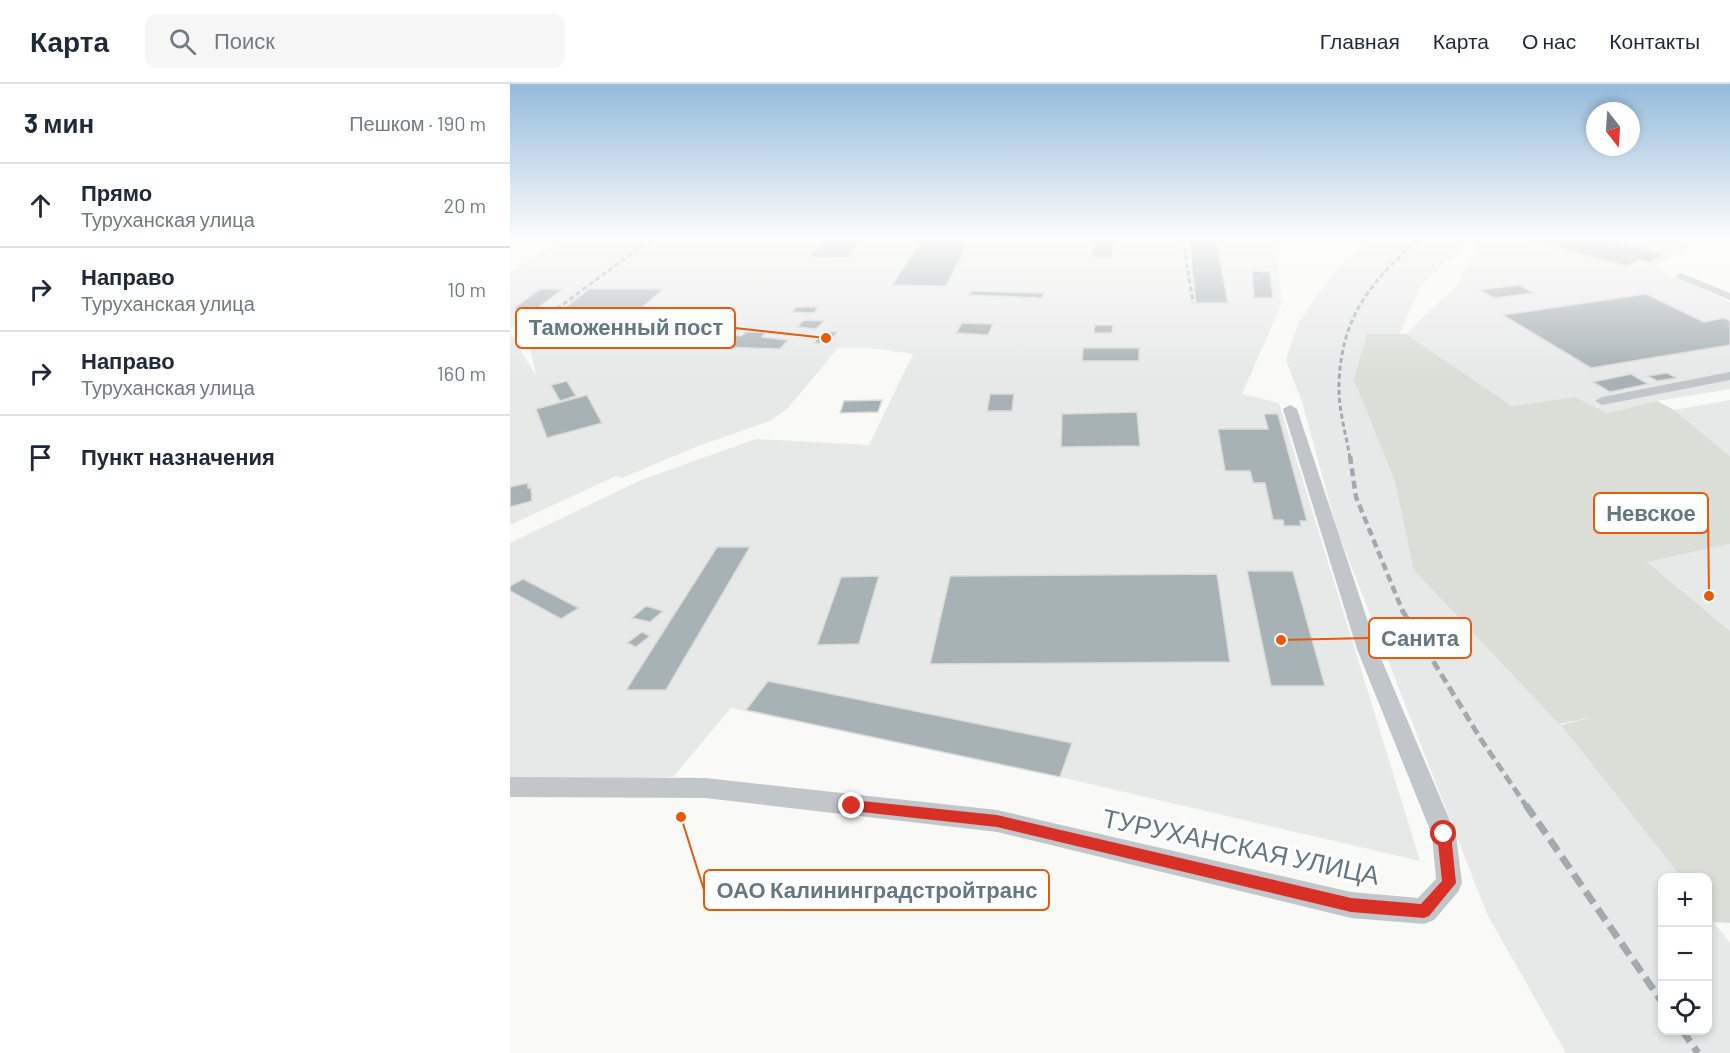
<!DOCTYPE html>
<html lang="ru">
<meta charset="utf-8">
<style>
body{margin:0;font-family:Barlow,sans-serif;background:#f6f6f7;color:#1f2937}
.controls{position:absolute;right:18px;bottom:18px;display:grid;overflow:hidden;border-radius:12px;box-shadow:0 3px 9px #0003}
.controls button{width:54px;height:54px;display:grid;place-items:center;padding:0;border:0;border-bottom:2px solid #e0e1e3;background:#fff;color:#1f2937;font:30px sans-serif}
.compass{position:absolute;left:1076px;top:18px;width:54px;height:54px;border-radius:50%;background:#fff;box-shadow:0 3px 9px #0003;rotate:163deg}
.stop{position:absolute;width:18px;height:18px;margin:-14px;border:4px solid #d93025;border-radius:50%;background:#fff}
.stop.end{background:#d93025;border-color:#fff;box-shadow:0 2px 6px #0008}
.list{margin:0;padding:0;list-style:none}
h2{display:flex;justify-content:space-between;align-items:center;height:78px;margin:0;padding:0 24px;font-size:26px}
h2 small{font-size:20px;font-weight:400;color:#747a83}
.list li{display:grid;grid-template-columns:39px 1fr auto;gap:18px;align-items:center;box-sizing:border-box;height:84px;padding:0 24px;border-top:2px solid #e0e1e3}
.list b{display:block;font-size:22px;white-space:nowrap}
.list p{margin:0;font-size:20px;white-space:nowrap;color:#747a83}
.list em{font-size:20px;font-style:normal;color:#747a83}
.icon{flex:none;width:33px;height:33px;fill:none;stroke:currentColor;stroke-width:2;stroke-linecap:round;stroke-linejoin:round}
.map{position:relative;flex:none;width:1220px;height:969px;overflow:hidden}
header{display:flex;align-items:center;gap:36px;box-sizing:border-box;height:84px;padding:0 30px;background:#fff;border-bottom:2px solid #e0e1e3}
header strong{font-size:28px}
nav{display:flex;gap:33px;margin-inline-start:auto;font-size:21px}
.search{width:420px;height:54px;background:#f6f6f7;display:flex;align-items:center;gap:15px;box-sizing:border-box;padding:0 21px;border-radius:12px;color:#747a83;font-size:22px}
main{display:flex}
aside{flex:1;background:#fff}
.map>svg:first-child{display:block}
.built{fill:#e7e9e8}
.green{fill:#daded6}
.building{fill:#a7b2b6;stroke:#dbdbd9;stroke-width:1.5}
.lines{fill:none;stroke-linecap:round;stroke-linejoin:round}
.street{fill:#c0c6c9;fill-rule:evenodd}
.rail-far3{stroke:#a1aaaf;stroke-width:3;stroke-dasharray:5 3;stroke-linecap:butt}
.rail-far2{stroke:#a1aaaf;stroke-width:4.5;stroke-dasharray:8 4.5;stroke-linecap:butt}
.rail-far1{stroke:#a1aaaf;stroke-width:5;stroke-dasharray:10 5;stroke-linecap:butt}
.rail{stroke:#a1aaaf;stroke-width:7;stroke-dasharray:14 7;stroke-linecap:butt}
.route{fill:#d93025}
.labels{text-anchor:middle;stroke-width:6;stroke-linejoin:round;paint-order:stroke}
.near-street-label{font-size:26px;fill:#647882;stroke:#fff}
.leader{fill:none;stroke:#e8590c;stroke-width:2}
.callout-dot{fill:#e8590c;stroke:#fff;stroke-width:2}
.callout{fill:#fff;stroke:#e8590c;stroke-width:2}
.callout-label{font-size:22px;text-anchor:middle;font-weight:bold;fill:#647882}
</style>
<header>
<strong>Карта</strong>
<div class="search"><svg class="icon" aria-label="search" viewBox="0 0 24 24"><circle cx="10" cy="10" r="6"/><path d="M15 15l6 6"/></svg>Поиск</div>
<nav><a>Главная</a><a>Карта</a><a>О нас</a><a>Контакты</a></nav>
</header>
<main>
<aside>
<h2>3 мин<small>Пешком · 190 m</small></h2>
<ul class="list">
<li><svg class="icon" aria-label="ahead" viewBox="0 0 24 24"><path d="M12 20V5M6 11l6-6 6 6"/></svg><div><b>Прямо</b><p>Туруханская улица</p></div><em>20 m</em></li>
<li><svg class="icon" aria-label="right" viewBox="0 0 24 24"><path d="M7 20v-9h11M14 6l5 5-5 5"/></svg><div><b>Направо</b><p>Туруханская улица</p></div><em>10 m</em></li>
<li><svg class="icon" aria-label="right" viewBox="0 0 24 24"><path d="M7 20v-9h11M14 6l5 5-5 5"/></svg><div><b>Направо</b><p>Туруханская улица</p></div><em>160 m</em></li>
<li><svg class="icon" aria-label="arrive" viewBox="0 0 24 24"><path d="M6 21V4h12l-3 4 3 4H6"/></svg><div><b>Пункт назначения</b></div></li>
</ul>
</aside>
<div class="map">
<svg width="1220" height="969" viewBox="0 0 1220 969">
<rect width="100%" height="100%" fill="#f9f9f7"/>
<path class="built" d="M55 155H765L772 219 732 310 769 319 910 777 550 693 221 624 163 693 0 697V459L131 396 246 355 359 361 403 270 360 264H328L278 324 260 337 188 362 112 394 106 392 0 441V248L26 292 17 251 8 242 46 214 0 244V189Z
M865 155H960L911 202 890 248 884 283 962 514 1051 641 1171 793 1152 794V946H1198V831L1220 859V969H1056L977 830 827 446 793 321 776 276 789 237 827 184Z
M969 155H1190L1144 183 1220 218V305L1147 317 1098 329 1065 313 1002 322 896 250 948 200Z
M1220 316V372L1164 326Z
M1220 460V547L1137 478Z"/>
<path class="green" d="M857 250H896L1002 322 1065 313 1098 329 1147 317 1164 326 1220 372V460L1137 478 1220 547V839L1202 838 1198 831V794L1171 793 1051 641 1083 633 1049 640 904 486 885 397 844 296Z"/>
<path class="building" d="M316 155H355L338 174 298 173Z
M412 155H460L436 202 382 201Z
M585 155H606L602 173H581Z
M679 155H706L718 219H686Z
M1012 155H1094L1155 170 1140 179 1128 176 1118 182Z
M1133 155H1168L1158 161Z
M742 187 760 188 763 214H744Z
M1009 201 1024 209 984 214 970 206Z
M30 205H53L25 226 3 225Z
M79 205H153L100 252H19Z
M462 207 534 209 532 214 459 211Z
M1136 210 1194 238 1214 234 1220 237V261L1081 284 993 231Z
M286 223H308L304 229 282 228Z
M294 236 314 237 306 245 287 243Z
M452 239 483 240 478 251 446 249Z
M585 241H603L602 249H584Z
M314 247 327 248 319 260 304 259Z
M236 248H256L252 253 278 256 270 265 189 262 193 259 190 256 204 249 231 252Z
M573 264H629V277H572Z
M1157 289 1167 294 1147 297 1138 292Z
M1121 290 1138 300 1100 308 1083 298Z
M57 297 66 312 50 317 41 301Z
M480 310H504L502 327H477Z
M77 311 92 339 37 354 26 325Z
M372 316 368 328 330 329 334 317Z
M627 328 630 362 551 363 552 330Z
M754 330H768L797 437H790L791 442H774L773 436H763L755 399H743L740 387H715L708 345H758Z
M18 399V404L21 403 22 417 0 423V403Z
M207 463H240L156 606H116Z
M737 487H783L815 602H761Z
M707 490 720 578 420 580 440 492Z
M369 492 349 560 307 561 331 493Z
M13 495 69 524 51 535 0 507V502Z
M136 522 153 527 140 538 122 534Z
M132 548 140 552 126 563 117 559Z
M258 597 562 659 550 693 236 626Z"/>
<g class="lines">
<path class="street" d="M1171 189 1220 209V216L1167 194 1166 192Z
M1220 288V296L1092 321 1085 317 1092 313Z
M780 321 787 325 867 565 946 751 952 799 948 808 924 836 914 840 841 834 487 748 195 714 0 713V693L195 694 487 726 841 808 908 814 926 795 922 751 847 565 773 325Z"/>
<path class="rail-far3" d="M673 155 683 219
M21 244 141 155
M840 374C836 350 828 324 829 300 831 233 861 197 909 155"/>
<path class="rail-far2" d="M840 372 846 413 893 528"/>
<path class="rail-far1" d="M892 526 972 657 1017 723"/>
<path class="rail" d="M1016 721 1152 918
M1172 946 1188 969"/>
</g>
<linearGradient id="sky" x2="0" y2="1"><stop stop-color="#94bbdb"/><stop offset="0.53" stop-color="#fcfcfb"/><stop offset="1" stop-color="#fcfcfb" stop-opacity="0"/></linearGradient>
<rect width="1220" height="291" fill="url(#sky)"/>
<path class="route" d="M342 716 487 731 841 814 911 820 932 797 927 750 934 744 941 750 946 799 919 832 914 834 841 828 487 743 342 727 335 722Z"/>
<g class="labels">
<g class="near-street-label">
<text transform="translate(731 763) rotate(12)" y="9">ТУРУХАНСКАЯ УЛИЦА</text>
</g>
</g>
<path class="leader" d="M316 254L225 244M1199 512L1198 429M771 556L859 554M171 733L194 806"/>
<g class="callout-dot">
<circle cx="316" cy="254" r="6"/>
<circle cx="1199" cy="512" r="6"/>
<circle cx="771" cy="556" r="6"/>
<circle cx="171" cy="733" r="6"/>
</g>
<g class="callout">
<rect x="6" y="224" width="219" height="40" rx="6"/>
<rect x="1084" y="409" width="114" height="40" rx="6"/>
<rect x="859" y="534" width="102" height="40" rx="6"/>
<rect x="194" y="786" width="345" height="40" rx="6"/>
</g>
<g class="callout-label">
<text x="116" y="251">Таможенный пост</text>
<text x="1141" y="437">Невское</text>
<text x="910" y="562">Санита</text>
<text x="367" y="814">ОАО Калининградстройтранс</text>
</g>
</svg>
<div class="controls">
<button>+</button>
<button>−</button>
<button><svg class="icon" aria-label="locate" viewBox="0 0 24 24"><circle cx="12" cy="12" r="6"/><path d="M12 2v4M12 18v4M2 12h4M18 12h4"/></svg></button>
</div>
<svg class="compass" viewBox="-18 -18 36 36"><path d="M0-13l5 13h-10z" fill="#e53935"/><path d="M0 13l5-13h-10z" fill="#747a83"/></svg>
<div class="stop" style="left:934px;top:750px"></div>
<div class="stop end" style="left:342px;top:722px"></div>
</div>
</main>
